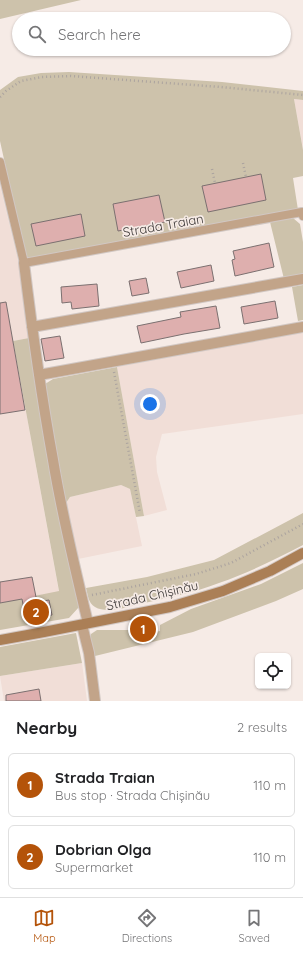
<!DOCTYPE html>
<meta charset="utf-8">
<style>
body{margin:0;font-family:Quicksand,sans-serif;background:#f2f2f2;color:#202124}
.controls{position:absolute;right:12px;bottom:12px;display:grid;overflow:hidden;border-radius:6px;box-shadow:0 1px 3px #0004}
.controls button{width:36px;height:36px;display:grid;place-items:center;padding:0;border:0;border-bottom:1px solid #e0e0e0;background:#fff;color:#202124;font:20px sans-serif}
.you{position:absolute;left:150px;top:404px;width:14px;height:14px;margin:-10px;border:3px solid #fff;border-radius:50%;background:#1a73e8;box-shadow:0 0 0 6px #1a73e833}
.badge{display:grid;place-items:center;width:26px;height:26px;border-radius:50%;background:#b45309;color:#fff;font-size:13px;font-weight:700}
.pin{position:absolute;translate:-50% -50%;border:2px solid #fff;box-shadow:0 1px 4px #0006}
.list{margin:0;padding:0;list-style:none}
h2{display:flex;justify-content:space-between;align-items:center;height:52px;margin:0;padding:0 16px;font-size:17px}
h2 small{font-size:13px;font-weight:400;color:#757577}
.list li{display:grid;grid-template-columns:26px 1fr auto;gap:12px;align-items:center;box-sizing:border-box;height:64px;margin:0 8px 8px;padding:0 8px;border:1px solid #e0e0e0;border-radius:6px}
.list b{display:block;font-size:15px;white-space:nowrap}
.list p{margin:0;font-size:13px;white-space:nowrap;color:#757577}
.list em{font-size:13px;font-style:normal;color:#757577}
.icon{flex:none;width:22px;height:22px;fill:none;stroke:currentColor;stroke-width:2;stroke-linecap:round;stroke-linejoin:round}
.map{position:relative;flex:none;width:303px;height:701px;overflow:hidden}
.search{position:absolute;background:#fff;box-shadow:0 1px 3px #0004;left:12px;right:12px;top:12px;height:44px;display:flex;align-items:center;gap:10px;box-sizing:border-box;padding:0 14px;border-radius:22px;color:#757577;font-size:15px}
.sheet{height:196px;background:#fff}
nav{display:flex;justify-content:space-around;align-items:center;box-sizing:border-box;height:56px;border-top:1px solid #e0e0e0;background:#fff;font-size:11px;color:#757577}
nav a{display:grid;justify-items:center;gap:2px}
nav .on{color:#b45309}
.map>svg:first-child{display:block}
.built{fill:#f1ded7}
.green{fill:#cdc2ab}
.building{fill:#deafae;stroke:#7b7070}
.lines{fill:none;stroke-linecap:round;stroke-linejoin:round}
.lane-casing{stroke:#d1c7c3;stroke-width:10}
.street-casing{stroke:#d1c7c3;stroke-width:12}
.secondary-casing{stroke:#d1c7c3;stroke-width:12}
.path{stroke:#aba39f;stroke-width:2.5;stroke-dasharray:1 3;stroke-linecap:butt}
.lane{stroke:#c2a489;stroke-width:8}
.street{stroke:#c2a489;stroke-width:10}
.secondary{stroke:#ab7f56;stroke-width:10}
.labels{text-anchor:middle;stroke-width:3.5;stroke-linejoin:round;paint-order:stroke}
.street-label{font-size:13px;fill:#3d3937;stroke:#f6ebe6}
</style>
<div class="map">
<svg width="303" height="701" viewBox="0 0 303 701">
<rect width="100%" height="100%" fill="#f6ebe6"/>
<path class="built" d="M294 99 303 100V150V149Z
M0 185 19 264 29 338 13 341 59 592 0 603Z
M303 332V414L162 434 156 457 157 472 167 510 144 516 117 367Z
M121 485 130 489 142 546 78 559 66 503 70 497Z
M82 663 87 701H4L0 676Z"/>
<path class="green" d="M0 0H81L0 19Z
M69 72 222 82 303 91V100L294 99 303 150V176L293 178 298 210 26 259 0 141V90L18 77 41 73Z
M293 218 300 224 303 242V273L301 275 284 279 270 222Z
M303 285V320L298 321 292 287Z
M29 338 79 607 69 618 0 630V603L59 591 13 341Z
M117 367 144 516 136 517 130 489 121 485 70 497 66 503 45 384 53 379Z
M303 513V545C276 559 248 573 219 583 193 593 167 598 140 604 127 607 107 614 95 607 88 603 88 595 86 588L147 577 214 560Z
M303 563V589L276 601 193 632 95 656 90 640 91 634 97 630H133V636L160 631V625L191 609 261 584Z
M76 633 82 663 0 676V647Z"/>
<path class="building" d="M261 174 266 200 208 212 202 186Z
M159 195 165 222 118 231 113 204Z
M81 214 85 236 36 246 31 224Z
M269 243 274 267 235 276 232 260 235 259 233 251Z
M211 265 214 281 181 288 177 272Z
M146 278 149 293 132 296 129 281Z
M97 284 99 306 72 309 71 302 62 303 61 287Z
M275 301 278 318 244 324 241 307Z
M6 302 25 410 0 414V303Z
M216 306 220 328 184 334 141 343 137 326 181 317 180 312Z
M60 336 64 358 45 361 41 339Z
M32 577 37 602 49 600 52 615 26 620 22 599 0 603V582Z
M39 689 41 701H6V695Z"/>
<g class="lines">
<defs>
<path id="lane" d="M0 162 24 263 302 212 303 216"/>
<path id="street" d="M24 263C32 329 41 394 53 460 62 515 75 569 88 623
M32 327 303 279
M39 375 303 327
M82 625 89 653 95 701"/>
<path id="secondary" d="M0 640 44 632 170 607 223 591 270 571 303 553"/>
</defs>
<use href="#lane" class="lane-casing"/>
<use href="#street" class="street-casing"/>
<use href="#secondary" class="secondary-casing"/>
<path class="path" d="M0 97 6 91 21 81 42 77 71 76 221 87 303 95
M243 163 246 177
M212 169 215 183
M114 372 140 513
M92 595 196 574 231 563 303 524"/>
<use href="#lane" class="lane"/>
<use href="#street" class="street"/>
<use href="#secondary" class="secondary"/>
</g>
<g class="labels">
<g class="street-label">
<text transform="translate(163 225) rotate(-10)" y="5">Strada Traian</text>
<text transform="translate(152 595) rotate(-13)" y="5">Strada Chișinău</text>
</g>
</g>
</svg>
<div class="controls">
<button><svg class="icon" aria-label="locate" viewBox="0 0 24 24"><circle cx="12" cy="12" r="6"/><path d="M12 2v4M12 18v4M2 12h4M18 12h4"/></svg></button>
</div>
<div class="you"></div>
<div class="pin badge" style="left:143px;top:629px">1</div>
<div class="pin badge" style="left:36px;top:612px">2</div>
<div class="search"><svg class="icon" aria-label="search" viewBox="0 0 24 24"><circle cx="10" cy="10" r="6"/><path d="M15 15l6 6"/></svg>Search here</div>
</div>
<section class="sheet">
<h2>Nearby<small>2 results</small></h2>
<ul class="list">
<li><span class="badge">1</span><div><b>Strada Traian</b><p>Bus stop · Strada Chișinău</p></div><em>110 m</em></li>
<li><span class="badge">2</span><div><b>Dobrian Olga</b><p>Supermarket</p></div><em>110 m</em></li>
</ul>
</section>
<nav>
<a class="on"><svg class="icon" aria-label="map" viewBox="0 0 24 24"><path d="M3 6l6-2 6 2 6-2v14l-6 2-6-2-6 2zM9 4v14M15 6v14"/></svg>Map</a>
<a><svg class="icon" aria-label="directions" viewBox="0 0 24 24"><path d="M12 3l9 9-9 9-9-9zM9 14v-3h6M13 9l2 2-2 2"/></svg>Directions</a>
<a><svg class="icon" aria-label="saved" viewBox="0 0 24 24"><path d="M7 4h10v16l-5-4-5 4z"/></svg>Saved</a>
</nav>
